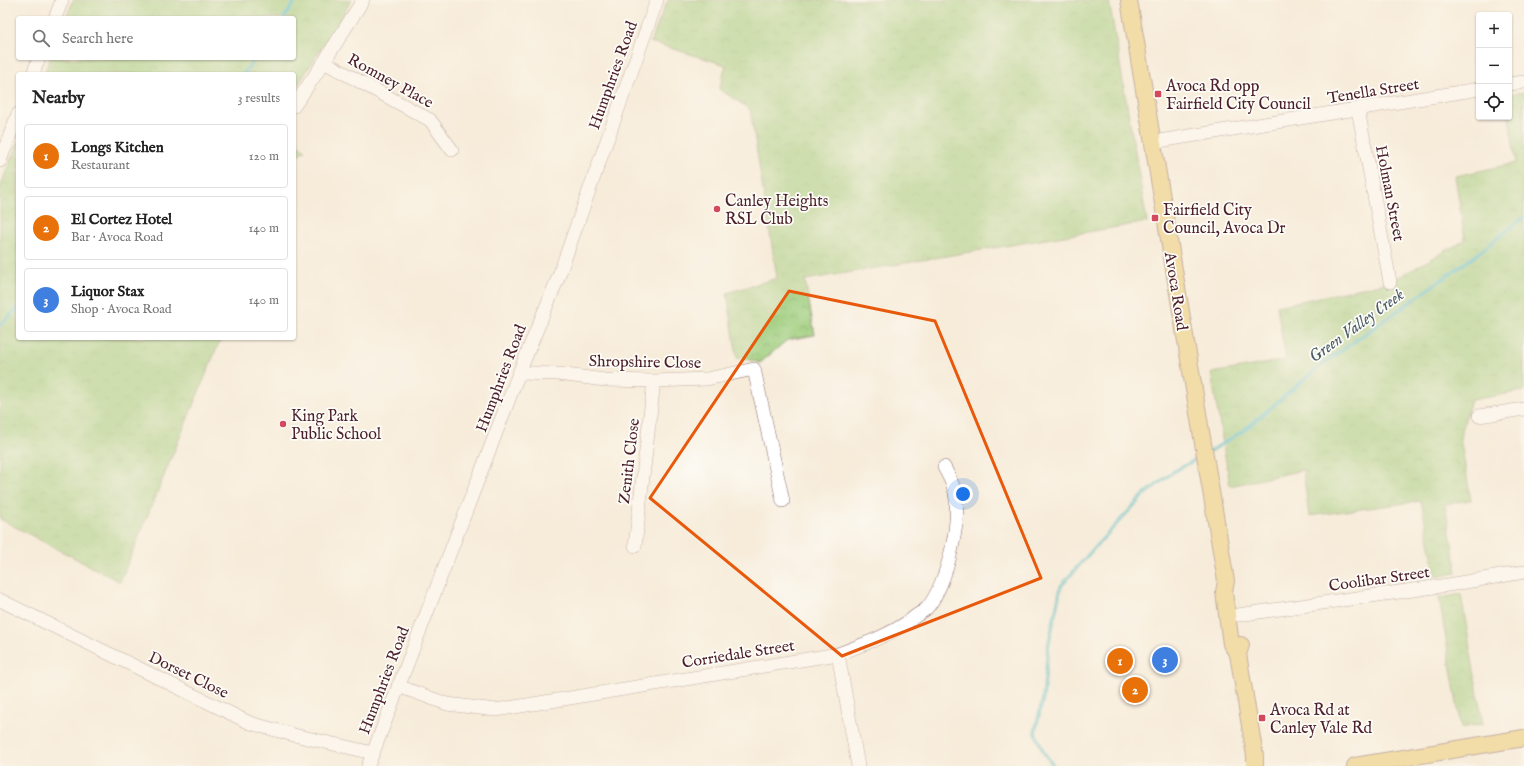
<!DOCTYPE html>
<meta charset="utf-8">
<style>
body{margin:0;font-family:"IM FELL English",serif;background:#f6f6f6;color:#222}
.controls{position:absolute;right:12px;top:12px;display:grid;overflow:hidden;border-radius:4px;box-shadow:0 1px 3px #0004}
.controls button{width:36px;height:36px;display:grid;place-items:center;padding:0;border:0;border-bottom:1px solid #e0e0e0;background:#fff;color:#222;font:20px sans-serif}
.you{position:absolute;left:963px;top:494px;width:14px;height:14px;margin:-10px;border:3px solid #fff;border-radius:50%;background:#1a73e8;box-shadow:0 0 0 6px #1a73e833}
.badge{display:grid;place-items:center;width:26px;height:26px;border-radius:50%;background:#1a73e8;color:#fff;font-size:13px;font-weight:700}
.pin{position:absolute;translate:-50% -50%;border:2px solid #fff;box-shadow:0 1px 4px #0006}
.list{margin:0;padding:0;list-style:none}
h2{display:flex;justify-content:space-between;align-items:center;height:52px;margin:0;padding:0 16px;font-size:17px}
h2 small{font-size:13px;font-weight:400;color:#767676}
.list li{display:grid;grid-template-columns:26px 1fr auto;gap:12px;align-items:center;box-sizing:border-box;height:64px;margin:0 8px 8px;padding:0 8px;border:1px solid #e0e0e0;border-radius:4px}
.list b{display:block;font-size:15px;white-space:nowrap}
.list p{margin:0;font-size:13px;white-space:nowrap;color:#767676}
.list em{font-size:13px;font-style:normal;color:#767676}
.icon{flex:none;width:22px;height:22px;fill:none;stroke:currentColor;stroke-width:2;stroke-linecap:round;stroke-linejoin:round}
.map{position:relative;flex:none;width:1524px;height:766px;overflow:hidden}
.search{position:absolute;background:#fff;box-shadow:0 1px 3px #0004;left:16px;top:16px;width:280px;height:44px;display:flex;align-items:center;gap:10px;box-sizing:border-box;padding:0 14px;border-radius:4px;color:#767676;font-size:15px}
.panel{position:absolute;background:#fff;box-shadow:0 1px 3px #0004;left:16px;top:72px;width:280px;height:268px;border-radius:4px}
.map>svg:first-child{display:block}
.park{fill:url(#park-crowns);stroke:#747652}
.lines{fill:none;stroke-linecap:round;stroke-linejoin:round}
.stream{stroke:#4bb9c4;stroke-width:3.5}
.minor-casing{stroke:#876768;stroke-width:14}
.major-casing{stroke:#876768;stroke-width:18}
.minor{stroke:#fff;stroke-width:13}
.major{stroke:#eac769;stroke-width:16}
.marked{fill:none;stroke:#e8590c;stroke-width:3;stroke-linejoin:round}
.poi-dot{fill:#d1495b;stroke:#fdfcf7;stroke-width:1.5}
.labels{text-anchor:middle;stroke-width:3.5;stroke-linejoin:round;paint-order:stroke}
.street-label{font-size:16px;fill:#4a1f2b;stroke:#fdfcf7}
.poi-label{font-size:16px;fill:#4a1f2b;stroke:#fdfcf7;text-anchor:start}
.water-label{font-size:17px;font-style:italic;fill:#4a5d68;stroke:#fdfcf7}
</style>
<div class="map">
<svg width="1524" height="766" viewBox="0 0 1524 766">
<defs>
<pattern id="park-crowns" width="20" height="18" patternUnits="userSpaceOnUse"><rect width="20" height="18" fill="#9ecc7a"/><path d="M2 6a3 3 0 1 1 6 0M12 15a3 3 0 1 1 6 0" fill="none" stroke="#8aaf6a"/></pattern>
</defs>
<rect width="100%" height="100%" fill="#fdfcf7"/>
<filter id="ink" filterUnits="userSpaceOnUse"><feTurbulence type="fractalNoise" baseFrequency=".025" numOctaves="2"/><feDisplacementMap in="SourceGraphic" scale="8" xChannelSelector="R" yChannelSelector="G"/><feConvolveMatrix kernelMatrix="1 2 1 2 8 2 1 2 1" color-interpolation-filters="sRGB"/></filter>
<filter id="wash" filterUnits="userSpaceOnUse"><feTurbulence type="fractalNoise" baseFrequency=".012" numOctaves="4" result="noise"/><feDisplacementMap in="SourceGraphic" scale="16" xChannelSelector="R" yChannelSelector="G"/><feGaussianBlur stdDeviation="0.9" result="paint"/><feColorMatrix in="noise" values="0 0 0 0 0 0 0 0 0 0 0 0 0 0 0 0 0 1.4 0 .05"/><feComposite in="paint" operator="in"/></filter>
<g filter="url(#wash)">
<rect width="100%" height="100%" fill="#f7ecda"/>
<path class="park" d="M73 0H352L294 91V74H44L50 58H294V18H66Z
M668 0H1109L1147 222 805 280 815 335 787 340 760 363 751 360 737 358 727 293 777 278 750 109 719 89 726 65 650 42Z
M1524 92V391L1471 400 1460 437 1471 500 1445 504 1457 573 1436 577 1421 501 1309 516 1303 470 1230 486 1211 373 1286 360 1277 306 1390 282 1465 240 1455 176 1516 163 1509 117V94Z
M18 141V338H221L120 582 0 519V187Z
M294 141 305 150 294 158Z
M1461 594 1483 724 1461 728 1439 598Z"/>
<g class="lines">
<path class="stream" d="M284 18 296 0
M243 74 256 58
M0 325 18 308
M1209 452 1243 431 1324 363 1475 256 1524 217
M1054 766 1044 753 1035 732 1043 698 1048 647 1061 586 1095 547 1144 495 1173 472 1202 456"/>
</g>
</g>
<g filter="url(#ink)">
<g class="lines">
<defs>
<path id="minor" d="M55 18 62 0
M324 62 430 120 452 150
M33 74 39 58
M1509 84 1524 82
M294 106 324 62 363 0
M1358 109 1390 282
M1153 142 1479 89
M0 161 18 114
M519 373 558 374 605 380 654 381 707 379 754 369 783 501
M1479 416 1524 409
M635 546 654 381
M0 600 250 723 294 735 373 753
M1238 615 1448 585 1524 572
M838 654 858 766
M398 686 447 704 496 710 838 654C865 644 888 636 912 619 916 615 923 612 927 608 947 585 964 515 953 486 951 480 947 473 944 467
M368 766 519 373 558 278 657 0"/>
<path id="major" d="M1129 0 1226 581 1224 592 1231 644 1238 654
M1241 645 1238 654 1255 756V766
M1355 766 1524 738"/>
</defs>
<use href="#minor" class="minor-casing"/>
<use href="#major" class="major-casing"/>
<use href="#minor" class="minor"/>
<use href="#major" class="major"/>
</g>
</g>
<path d="M0 0H1524V766H0ZM789 291 935 321 1041 578 842 656 650 498Z" fill="#f7ecda" fill-opacity=".55" fill-rule="evenodd"/>
<path class="marked" d="M789 291 935 321 1041 578 842 656 650 498Z"/>
<g class="poi-dot">
<rect x="1154" y="90" width="8" height="8" rx="2"/>
<circle cx="717" cy="209" r="4"/>
<rect x="1151" y="214" width="8" height="8" rx="2"/>
<circle cx="283" cy="424" r="4"/>
<rect x="1258" y="714" width="8" height="8" rx="2"/>
</g>
<g class="labels">
<g class="street-label">
<text transform="translate(612 75) rotate(-70)" y="6">Humphries Road</text>
<text transform="translate(391 80) rotate(29)" y="6">Romney Place</text>
<text transform="translate(1373 90) rotate(-9)" y="6">Tenella Street</text>
<text transform="translate(1391 193) rotate(79)" y="6">Holman Street</text>
<text transform="translate(1177 291) rotate(81)" y="6">Avoca Road</text>
<text transform="translate(645 361) rotate(1)" y="6">Shropshire Close</text>
<text transform="translate(500 378) rotate(-69)" y="6">Humphries Road</text>
<text transform="translate(628 461) rotate(-83)" y="6">Zenith Close</text>
<text transform="translate(1379 578) rotate(-8)" y="6">Coolibar Street</text>
<text transform="translate(738 653) rotate(-9)" y="6">Corriedale Street</text>
<text transform="translate(189 674) rotate(26)" y="6">Dorset Close</text>
<text transform="translate(383 680) rotate(-69)" y="6">Humphries Road</text>
</g>
<g class="poi-label">
<text x="1166" y="91">Avoca Rd opp<tspan x="1166" dy="18">Fairfield City Council</tspan></text>
<text x="725" y="206">Canley Heights<tspan x="725" dy="18">RSL Club</tspan></text>
<text x="1163" y="215">Fairfield City<tspan x="1163" dy="18">Council, Avoca Dr</tspan></text>
<text x="291" y="421">King Park<tspan x="291" dy="18">Public School</tspan></text>
<text x="1270" y="715">Avoca Rd at<tspan x="1270" dy="18">Canley Vale Rd</tspan></text>
</g>
<g class="water-label">
<text transform="translate(1356 325) rotate(-36)" y="6">Green Valley Creek</text>
</g>
</g>
</svg>
<div class="controls">
<button>+</button>
<button>−</button>
<button><svg class="icon" aria-label="locate" viewBox="0 0 24 24"><circle cx="12" cy="12" r="6"/><path d="M12 2v4M12 18v4M2 12h4M18 12h4"/></svg></button>
</div>
<div class="you"></div>
<div class="pin badge" style="left:1120px;top:661px;background:#e8710a">1</div>
<div class="pin badge" style="left:1135px;top:690px;background:#e8710a">2</div>
<div class="pin badge" style="left:1165px;top:660px;background:#3f7fe0">3</div>
<div class="search"><svg class="icon" aria-label="search" viewBox="0 0 24 24"><circle cx="10" cy="10" r="6"/><path d="M15 15l6 6"/></svg>Search here</div>
<section class="panel">
<h2>Nearby<small>3 results</small></h2>
<ul class="list">
<li><span class="badge" style="background:#e8710a">1</span><div><b>Longs Kitchen</b><p>Restaurant</p></div><em>120 m</em></li>
<li><span class="badge" style="background:#e8710a">2</span><div><b>El Cortez Hotel</b><p>Bar · Avoca Road</p></div><em>140 m</em></li>
<li><span class="badge" style="background:#3f7fe0">3</span><div><b>Liquor Stax</b><p>Shop · Avoca Road</p></div><em>140 m</em></li>
</ul>
</section>
</div>
